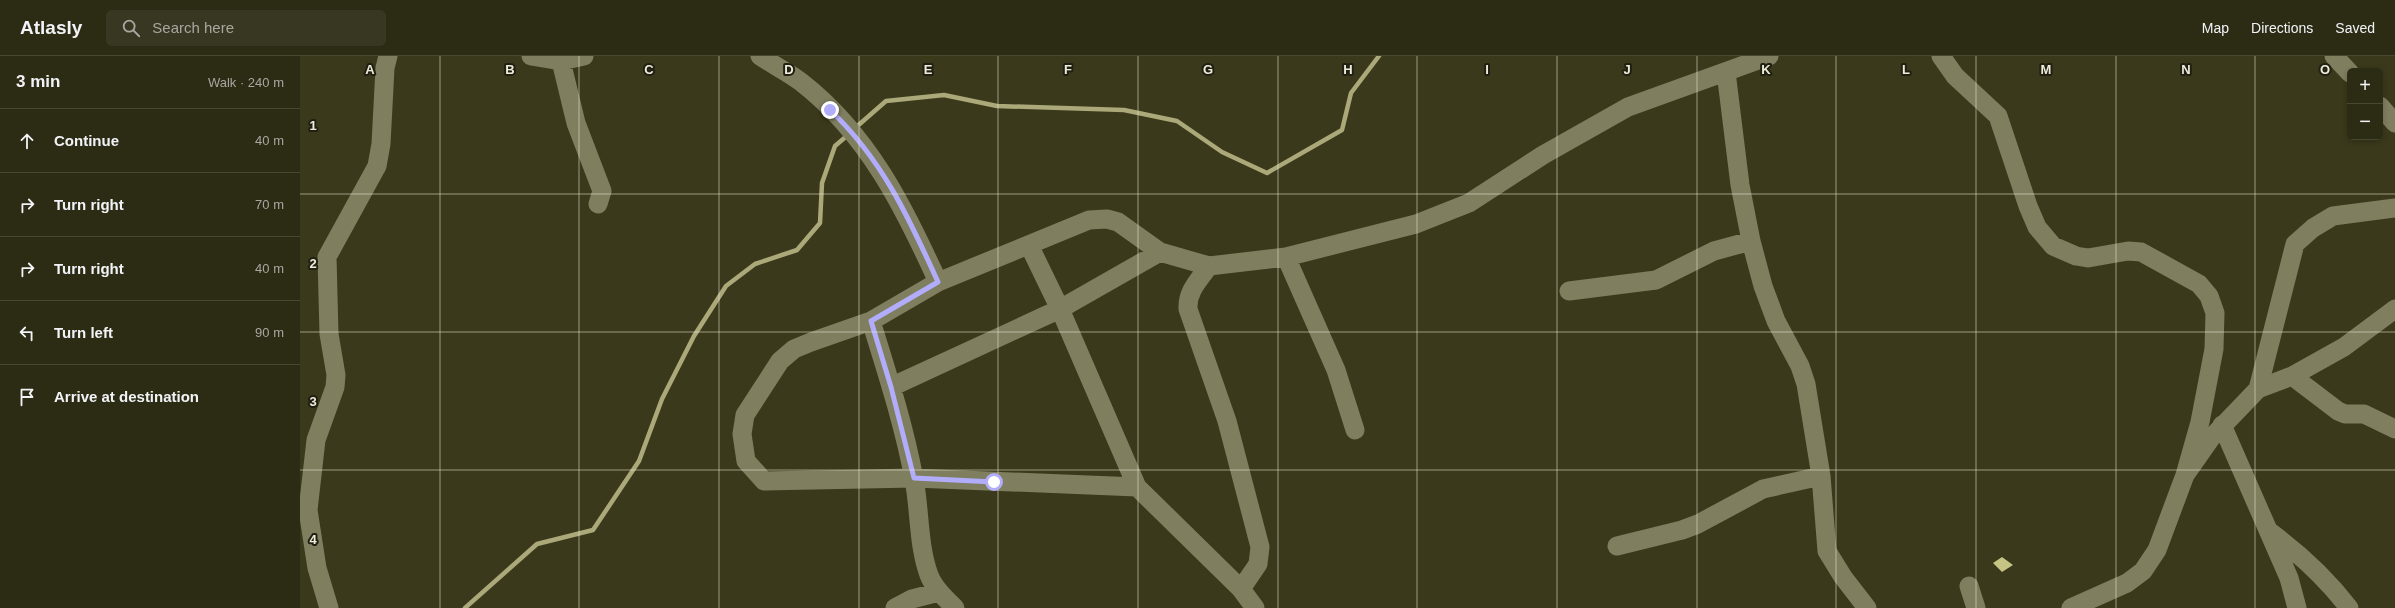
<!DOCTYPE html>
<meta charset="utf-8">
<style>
body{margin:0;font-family:Arial,sans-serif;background:#383722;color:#f1f3f6}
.controls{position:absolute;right:12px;top:12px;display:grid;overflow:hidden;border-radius:6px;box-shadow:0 2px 6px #0003}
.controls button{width:36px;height:36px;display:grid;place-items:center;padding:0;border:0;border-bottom:1px solid #484734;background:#2c2b14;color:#f1f3f6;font:20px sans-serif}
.stop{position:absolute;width:12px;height:12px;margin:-9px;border:3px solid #b2adfa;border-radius:50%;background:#fff}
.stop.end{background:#b2adfa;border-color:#fff;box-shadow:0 1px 4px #0008}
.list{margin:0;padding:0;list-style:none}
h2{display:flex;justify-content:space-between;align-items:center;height:52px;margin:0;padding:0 16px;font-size:17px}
h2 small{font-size:13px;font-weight:400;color:#a6a7a0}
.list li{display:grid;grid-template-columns:26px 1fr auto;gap:12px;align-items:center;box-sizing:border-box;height:64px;padding:0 16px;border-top:1px solid #484734}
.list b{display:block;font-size:15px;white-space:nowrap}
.list em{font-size:13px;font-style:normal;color:#a6a7a0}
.icon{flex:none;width:22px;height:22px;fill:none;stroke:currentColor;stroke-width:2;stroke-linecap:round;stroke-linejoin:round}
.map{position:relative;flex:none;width:2095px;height:552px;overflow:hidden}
header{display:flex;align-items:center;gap:24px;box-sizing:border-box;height:56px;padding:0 20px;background:#2c2b14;border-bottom:1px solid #484734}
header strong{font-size:19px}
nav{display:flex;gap:22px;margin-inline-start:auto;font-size:14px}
.search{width:280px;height:36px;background:#383722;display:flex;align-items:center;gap:10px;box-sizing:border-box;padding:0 14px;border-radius:6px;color:#a6a7a0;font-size:15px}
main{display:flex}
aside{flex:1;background:#2c2b14}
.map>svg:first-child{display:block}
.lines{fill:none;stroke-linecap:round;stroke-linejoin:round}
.stream{stroke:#aba979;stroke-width:4.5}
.building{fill:#c6c485}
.minor{stroke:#7f7e5f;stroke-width:19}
.route{stroke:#b2adfa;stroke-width:5}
.grid{fill:none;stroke:#edecdb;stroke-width:1;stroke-opacity:0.55}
.grid-label{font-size:13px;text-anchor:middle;font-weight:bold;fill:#edecdb;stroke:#201f12;stroke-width:4;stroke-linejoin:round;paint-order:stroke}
</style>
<header>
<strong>Atlasly</strong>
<div class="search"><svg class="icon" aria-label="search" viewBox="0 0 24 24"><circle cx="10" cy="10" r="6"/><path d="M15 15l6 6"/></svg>Search here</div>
<nav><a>Map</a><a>Directions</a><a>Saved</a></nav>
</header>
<main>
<aside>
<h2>3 min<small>Walk · 240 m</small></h2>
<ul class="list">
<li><svg class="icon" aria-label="ahead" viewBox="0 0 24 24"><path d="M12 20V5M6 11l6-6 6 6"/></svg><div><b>Continue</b></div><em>40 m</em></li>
<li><svg class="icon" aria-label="right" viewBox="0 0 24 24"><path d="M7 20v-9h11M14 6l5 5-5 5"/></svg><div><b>Turn right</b></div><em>70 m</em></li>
<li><svg class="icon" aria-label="right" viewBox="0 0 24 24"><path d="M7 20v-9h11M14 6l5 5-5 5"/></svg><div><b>Turn right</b></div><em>40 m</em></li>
<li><svg class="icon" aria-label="left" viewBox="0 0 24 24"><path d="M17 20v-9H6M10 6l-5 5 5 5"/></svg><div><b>Turn left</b></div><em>90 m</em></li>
<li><svg class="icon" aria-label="arrive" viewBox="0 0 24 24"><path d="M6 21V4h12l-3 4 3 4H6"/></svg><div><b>Arrive at destination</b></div></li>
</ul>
</aside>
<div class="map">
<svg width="2095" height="552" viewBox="0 0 2095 552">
<rect width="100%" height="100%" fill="#3a391b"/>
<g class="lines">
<path class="stream" d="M554 73 586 45 644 39 697 50 824 54 877 65 922 96 967 117 1042 74 1051 37 1079 0
M165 552 237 488 293 474 339 405 362 343 394 280 426 230 455 208 497 194 520 167 522 127 535 90 549 78"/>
</g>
<path class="building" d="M1702 501 1713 509 1702 516 1693 507Z"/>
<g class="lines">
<path class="minor" d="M231 0 261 5 284 0
M460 0C473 9 488 16 501 26 568 78 604 151 638 226L789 164 807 163 818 166 860 196 909 210 986 201 1116 168 1169 147 1243 99 1328 51 1469 0
M1641 0 1655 20 1698 60 1728 150 1737 171 1753 190 1776 200 1788 202 1828 195 1841 196 1899 228 1909 240 1915 257 1914 293 1900 366 1885 419
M2034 0 2050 17
M261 5 276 67 302 135 298 148
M1426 16 1440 129 1451 185 1463 230 1476 265 1500 310 1506 328 1521 420 1527 495 1543 521 1567 552
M2080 50 2095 67
M729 189 760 253 837 431 941 533 955 552
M986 201 1036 314 1055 374
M909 210C899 224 887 235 888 253L927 365 960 491 958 508 941 533
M638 226 571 265 511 286 494 293 480 305 445 359 442 378 446 405 464 425 614 422 837 431
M1269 235 1356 224 1414 195 1451 185
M571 265C587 317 604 369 614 423 620 454 618 489 629 519 634 532 645 542 655 552
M1992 320 2038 355 2045 358H2064L2095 373
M591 331 760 253 860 196
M1958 333 1995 188 2013 172 2033 160 2095 152
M1922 369 1989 522 1997 552
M1970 476C2000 498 2026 522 2049 552
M1317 490 1382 474 1398 468 1463 433 1521 420
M1669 530 1676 552
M29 552 17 512 8 454 16 384 35 331 36 319 29 278 27 201 77 110 81 88 85 12 88 0
M595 552 612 543 639 536
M1771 552 1827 527 1843 515 1857 494 1885 419 1911 382 1958 333 1992 320 2044 291 2095 253"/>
</g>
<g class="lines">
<path class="route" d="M530 54C582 103 609 162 638 226L571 265 591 331 614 422 694 426"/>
</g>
<path class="grid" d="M140 0V552M279 0V552M419 0V552M559 0V552M698 0V552M838 0V552M978 0V552M1117 0V552M1257 0V552M1397 0V552M1536 0V552M1676 0V552M1816 0V552M1955 0V552M0 138H2095M0 276H2095M0 414H2095"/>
<g class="grid-label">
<text x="70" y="18">A</text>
<text x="210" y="18">B</text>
<text x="349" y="18">C</text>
<text x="489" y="18">D</text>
<text x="628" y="18">E</text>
<text x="768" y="18">F</text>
<text x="908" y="18">G</text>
<text x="1048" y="18">H</text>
<text x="1187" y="18">I</text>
<text x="1327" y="18">J</text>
<text x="1466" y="18">K</text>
<text x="1606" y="18">L</text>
<text x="1746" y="18">M</text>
<text x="1886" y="18">N</text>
<text x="2025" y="18">O</text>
<text x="13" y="74">1</text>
<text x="13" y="212">2</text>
<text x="13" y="350">3</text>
<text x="13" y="488">4</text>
</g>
</svg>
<div class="controls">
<button>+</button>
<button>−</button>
</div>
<div class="stop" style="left:694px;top:426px"></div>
<div class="stop end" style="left:530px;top:54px"></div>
</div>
</main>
